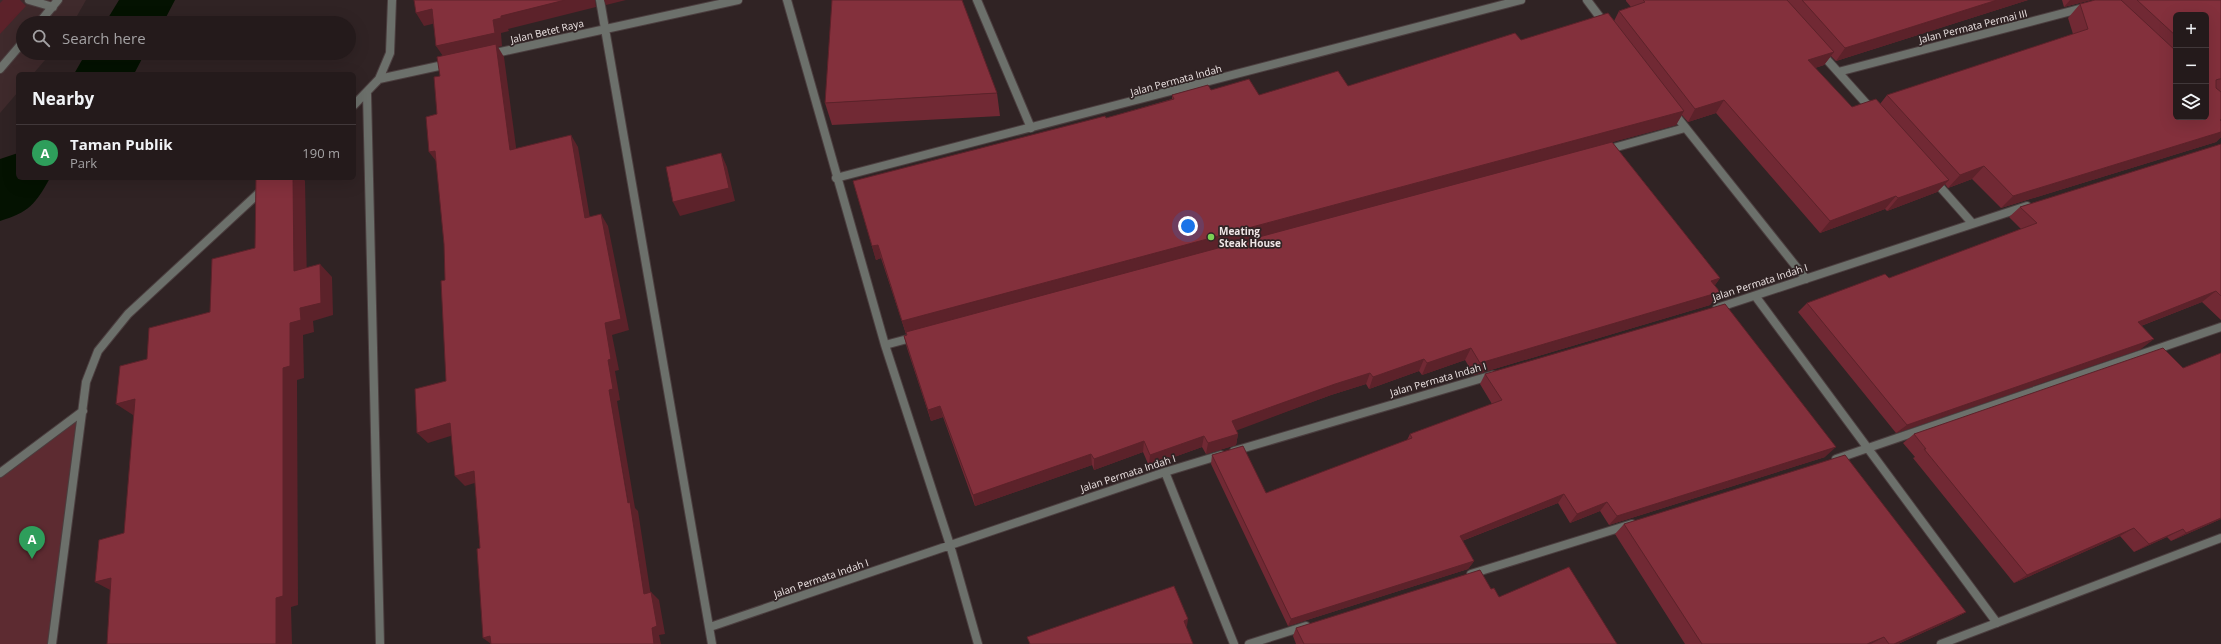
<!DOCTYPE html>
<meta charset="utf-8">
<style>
body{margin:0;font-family:"Open Sans",sans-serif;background:#302728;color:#f1f3f6}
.controls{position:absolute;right:12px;top:12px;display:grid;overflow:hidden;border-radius:6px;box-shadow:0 4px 16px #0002}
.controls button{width:36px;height:36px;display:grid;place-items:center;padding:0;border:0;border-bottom:1px solid #41383a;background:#241a1b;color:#f1f3f6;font:20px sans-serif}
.you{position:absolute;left:1188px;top:226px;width:14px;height:14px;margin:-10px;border:3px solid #fff;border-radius:50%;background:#1a73e8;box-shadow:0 0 0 6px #1a73e833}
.badge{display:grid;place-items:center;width:26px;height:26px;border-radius:50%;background:#bca0f2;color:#fff;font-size:13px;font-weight:700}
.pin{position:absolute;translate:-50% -33px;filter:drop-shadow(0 1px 2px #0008)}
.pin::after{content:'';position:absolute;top:21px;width:14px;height:12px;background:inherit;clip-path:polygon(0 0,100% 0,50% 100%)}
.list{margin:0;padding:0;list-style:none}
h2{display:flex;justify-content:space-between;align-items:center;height:52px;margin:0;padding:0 16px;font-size:17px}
h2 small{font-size:13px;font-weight:400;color:#a3a1a3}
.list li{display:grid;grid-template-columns:26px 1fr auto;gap:12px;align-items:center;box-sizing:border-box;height:56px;padding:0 16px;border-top:1px solid #41383a}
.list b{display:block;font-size:15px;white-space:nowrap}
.list p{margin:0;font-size:13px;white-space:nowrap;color:#a3a1a3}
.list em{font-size:13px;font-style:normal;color:#a3a1a3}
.icon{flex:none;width:22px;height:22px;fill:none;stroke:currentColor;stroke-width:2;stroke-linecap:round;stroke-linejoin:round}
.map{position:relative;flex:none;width:2221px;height:644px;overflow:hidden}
.search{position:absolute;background:#241a1b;box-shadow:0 4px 16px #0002;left:16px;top:16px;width:340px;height:44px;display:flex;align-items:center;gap:10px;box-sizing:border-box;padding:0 14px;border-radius:22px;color:#a3a1a3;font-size:15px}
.panel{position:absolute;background:#241a1b;box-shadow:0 4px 16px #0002;left:16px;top:72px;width:340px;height:108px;border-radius:6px}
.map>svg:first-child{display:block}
.built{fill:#3f2a2c}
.green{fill:#5d2b31}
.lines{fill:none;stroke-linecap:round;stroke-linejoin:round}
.river{fill:#041201;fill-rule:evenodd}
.street-casing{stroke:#4b3e3f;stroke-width:10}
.street{stroke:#6c706b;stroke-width:8}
.wall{fill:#712934;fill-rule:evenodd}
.shaded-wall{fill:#5c222a}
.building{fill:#83303c;stroke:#5c222a}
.poi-dot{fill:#7bd155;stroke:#302324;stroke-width:1.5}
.labels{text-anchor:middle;stroke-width:3.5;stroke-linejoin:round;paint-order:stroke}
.street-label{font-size:10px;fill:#efe6e6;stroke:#302324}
.poi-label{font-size:10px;font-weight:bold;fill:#efe6e6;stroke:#302324;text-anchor:start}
</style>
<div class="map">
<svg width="2221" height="644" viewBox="0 0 2221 644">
<rect width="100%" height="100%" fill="#302324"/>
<path class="built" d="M0 0H86L73 23H23V53H51L33 74H18V92L0 113Z"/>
<path class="green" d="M83 411 52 644H0V473Z"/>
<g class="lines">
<path class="river" d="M119 0H175L163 23H105Z
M86 53H145L134 74H74Z
M18 153V178H50C35 205 29 212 0 221V159Z"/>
<defs>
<path id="street" d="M29 0 53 7
M600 0 712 644
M787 0 885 345 950 545 978 644
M977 0 1031 128
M1587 0 1605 24
M39 23 58 0
M1821 53 1872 110
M491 54 738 0
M0 69 23 42
M1838 72 2083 8
M379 79 390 53 392 0
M367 94 380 644
M354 105 379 79 448 64
M1673 112 1806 279
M1606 150 1685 128
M836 178 1521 0
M1934 180 1972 223
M1756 297 1997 623
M1717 308 2027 206
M885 345 915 337
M1234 451 1493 375
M1836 459 2221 327
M1165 472 1234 644
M0 473 83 411
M1471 574 1632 524
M710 627 1165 472 1221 455
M52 644 86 382 98 351 128 314 275 178
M1249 644 1306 626
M1941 644 2221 538"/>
</defs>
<use href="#street" class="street-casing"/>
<use href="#street" class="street"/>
</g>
<path class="wall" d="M1626 0H2028L1836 61 1831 56 1824 65 1815 68 1852 107 1880 104 1887 95 2073 34 2068 18 2080 4 2095 0H2221V137L2216 142 2001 208 1972 179 1948 188 1945 184 1937 192 1887 211 1885 209 1820 233 1716 113 1688 122 1682 115 1676 125 1612 142 1720 278 1714 286 1720 292 1710 305 1474 375 1465 360 1422 375 1419 371 1369 389 1366 384 1331 395 1236 430 1238 434 1236 445 1206 454 1202 447 1149 466 1143 452 1094 470 1092 465 975 506 943 417 931 421 907 348 904 336 907 335 906 334 881 258 876 260 853 181 1106 118 1172 99V95L1211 90 1259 95 1348 86 1521 40 1614 21 1619 11 1631 7 1626 1ZM2176 15H2206V117H2176Z
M2062 0H2091L2064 7Z
M997 93 1000 116 832 125 825 103Z
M2221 144V320L2202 302 2141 326V349L1896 433 1798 312 1807 303 1889 278 2021 229 2009 217 2020 207Z
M2221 353V519L2171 541 2167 537 2134 552 2120 536 2014 583 1913 458 1915 457 1903 443 1914 434 2183 368Z
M1485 374 1825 457 1609 525 1600 511 1570 523 1558 503 1462 541 1474 561 1468 569 1288 626 1211 464 1212 455 1266 493 1407 440 1410 434 1492 404 1480 384Z
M1624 524 1966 612 1951 620 1898 644H1685L1615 534Z
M1491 589 1499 597 1617 644H1296L1293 636 1296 628Z"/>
<path class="shaded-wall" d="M3 0H20L26 6 0 34V3Z
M565 0H595L596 7 508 29 509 31 501 33 502 46 498 47 504 57 518 162 445 59 436 46 501 16Z
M604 0H626L606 5Z
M1997 0H2028L1836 61 1845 48Z
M2070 0H2091L2064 7Z
M432 9 440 22 424 26 416 13Z
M1834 52 1824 65 1799 73 1808 60Z
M1724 100 1716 113 1688 122 1695 109Z
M1684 111 1676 125 906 334 902 321Z
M2221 132V137L2216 142 2001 208 2013 196Z
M571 135 578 147 592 230 585 218Z
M435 151 439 165 429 152Z
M721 153 727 167 735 201 680 216 673 202Z
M1984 166 1972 179 1948 188 1960 175Z
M293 178H303L305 181 307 284 294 271Z
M1949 180 1937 192 1887 211 1898 198Z
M1896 196 1885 209 1820 233 1830 221Z
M601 214 608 226 629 330 612 335 619 370 615 371 620 400 617 401 635 508 638 511 652 603 644 594 609 390 605 323Z
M878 245 881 258 876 260 872 246Z
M320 264 332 277 333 315 313 321 314 332 303 335 304 378 297 380 298 605 291 607 292 644H276V598L283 368 290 323Z
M1720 278 1711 291V281Z
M2216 291 2202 302 2125 332 2138 322Z
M1720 292 1710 305 1474 375 1480 363Z
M2154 339 2141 349 1896 433 1907 425Z
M1471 348 1465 360 1422 375 1427 363Z
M1424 359 1419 371 1369 389 1373 377Z
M1370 373 1366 384 1331 395 1230 433 1232 421 1335 384Z
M135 399 151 410 133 415 116 404Z
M940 406 943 417 931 421 928 410Z
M450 423 460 433 428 443 417 433Z
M1238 434 1236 445 1206 454 1208 443Z
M1204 436 1202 447 1149 466 1150 455Z
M1144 441 1143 452 1094 470V459Z
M1836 447 1825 457 1609 525 1617 516Z
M1091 454 1092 465 975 506 973 495Z
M474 471 484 480 465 486 455 476Z
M1564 494 1558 503 1454 544 1460 536Z
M1607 502 1600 511 1570 523 1577 514Z
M2221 518V519L2171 541 2186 533Z
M2134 528 2120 536 2014 583 2027 575Z
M2183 529 2167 537 2134 552 2149 544Z
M1474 561 1468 569 1288 626 1291 619Z
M111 578 114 592 95 582Z
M651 592 659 600 665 634 659 635 661 644H654L652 628Z
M1966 612 1951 620 1898 644H1894Z
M1188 619 1187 626 1183 628 1184 621Z
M490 636 491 644 483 638Z
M1884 637 1871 644H1867Z"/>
<path class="building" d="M414 0H565L501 16V18L493 20 495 33 436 46 432 9 416 13Z
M832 0H962L997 93 825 103Z
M1643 0H1787L1834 52 1808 60 1852 107 1876 99 1949 180 1898 198 1896 196 1830 221 1724 100 1695 109 1619 11 1645 2Z
M1802 0H1997L1845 48Z
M2095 0H2121L2176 51V117H2206V15H2176V36L2137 0H2221V79H2219L2216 80V88L2221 92V119L2220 120 2221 121V132L2013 196 1984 166 1960 175 1887 95 2088 29 2080 4Z
M1608 13 1684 111 902 321 878 245 872 246 853 181 1105 116 1106 118 1174 99 1172 95 1208 85 1211 90 1249 79 1259 95 1338 71 1348 86 1515 33 1521 40Z
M496 44 510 150 571 135 585 218 601 214 621 319 605 323 611 359 608 360 613 389 609 390 628 503 630 502 644 594 651 592 657 626 652 628 654 644H491L490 636 483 638 477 549 480 548 474 471 455 476 450 423 417 433 415 389 446 381 441 281 445 280 444 244 435 151 429 152 426 117 437 114 434 77 440 76 437 57Z
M1612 142 1720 278 1711 281 1720 292 1480 363 1471 348 1427 363 1424 359 1373 377 1370 373 1335 384 1232 421 1238 434 1208 443 1204 436 1150 455 1144 441 1094 459 1091 454 973 495 940 406 928 410 904 336 907 335 906 332Z
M2221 144V296L2216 291 2138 322 2154 339 1907 425 1807 303 1885 274 1889 278 2037 223 2020 207Z
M721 153 729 188 673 202 666 167Z
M256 178H293L294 271 320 264 321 303 300 308 301 320 290 323V366L283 368V596L276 598V644H107L111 578 95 582 99 540 124 533 135 399 116 404 120 366 147 359 149 328 210 312 212 259 255 248Z
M1725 304 1836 447 1617 516 1607 502 1577 514 1564 494 1460 536 1474 561 1291 619 1212 455 1243 446 1266 493 1412 438 1410 434 1502 400 1485 374Z
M2163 348 2183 368 2221 353V518L2186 533 2183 529 2149 544 2134 528 2027 575 1924 449H1926L1914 434Z
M1845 455 1966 612 1894 644H1889L1884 637 1867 644H1702L1624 524Z
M1569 567 1617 644H1304L1296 628 1480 570 1491 589 1494 588 1499 597Z
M1174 586 1188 619 1184 621 1193 644H1030L1027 637Z"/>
<circle class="poi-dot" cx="1211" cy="237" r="4"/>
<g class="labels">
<g class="street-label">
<text transform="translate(1973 26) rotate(-14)" y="4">Jalan Permata Permai III</text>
<text transform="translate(547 31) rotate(-13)" y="4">Jalan Betet Raya</text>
<text transform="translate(1176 80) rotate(-15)" y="4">Jalan Permata Indah</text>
<text transform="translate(1760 282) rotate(-18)" y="4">Jalan Permata Indah I</text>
<text transform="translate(1438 379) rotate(-16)" y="4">Jalan Permata Indah I</text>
<text transform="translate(1128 473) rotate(-18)" y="4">Jalan Permata Indah I</text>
<text transform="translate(821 578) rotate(-19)" y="4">Jalan Permata Indah I</text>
</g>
<g class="poi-label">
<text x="1219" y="235">Meating<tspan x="1219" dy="12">Steak House</tspan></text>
</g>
</g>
</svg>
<div class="controls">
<button>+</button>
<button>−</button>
<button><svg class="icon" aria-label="layers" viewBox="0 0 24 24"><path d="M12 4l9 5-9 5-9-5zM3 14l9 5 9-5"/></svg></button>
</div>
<div class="you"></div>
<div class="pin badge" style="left:32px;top:559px;background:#2e9e5b">A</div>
<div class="search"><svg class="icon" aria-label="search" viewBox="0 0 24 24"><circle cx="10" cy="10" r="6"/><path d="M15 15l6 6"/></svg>Search here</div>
<section class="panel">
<h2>Nearby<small></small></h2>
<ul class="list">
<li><span class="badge" style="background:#2e9e5b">A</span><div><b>Taman Publik</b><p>Park</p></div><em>190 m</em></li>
</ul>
</section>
</div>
